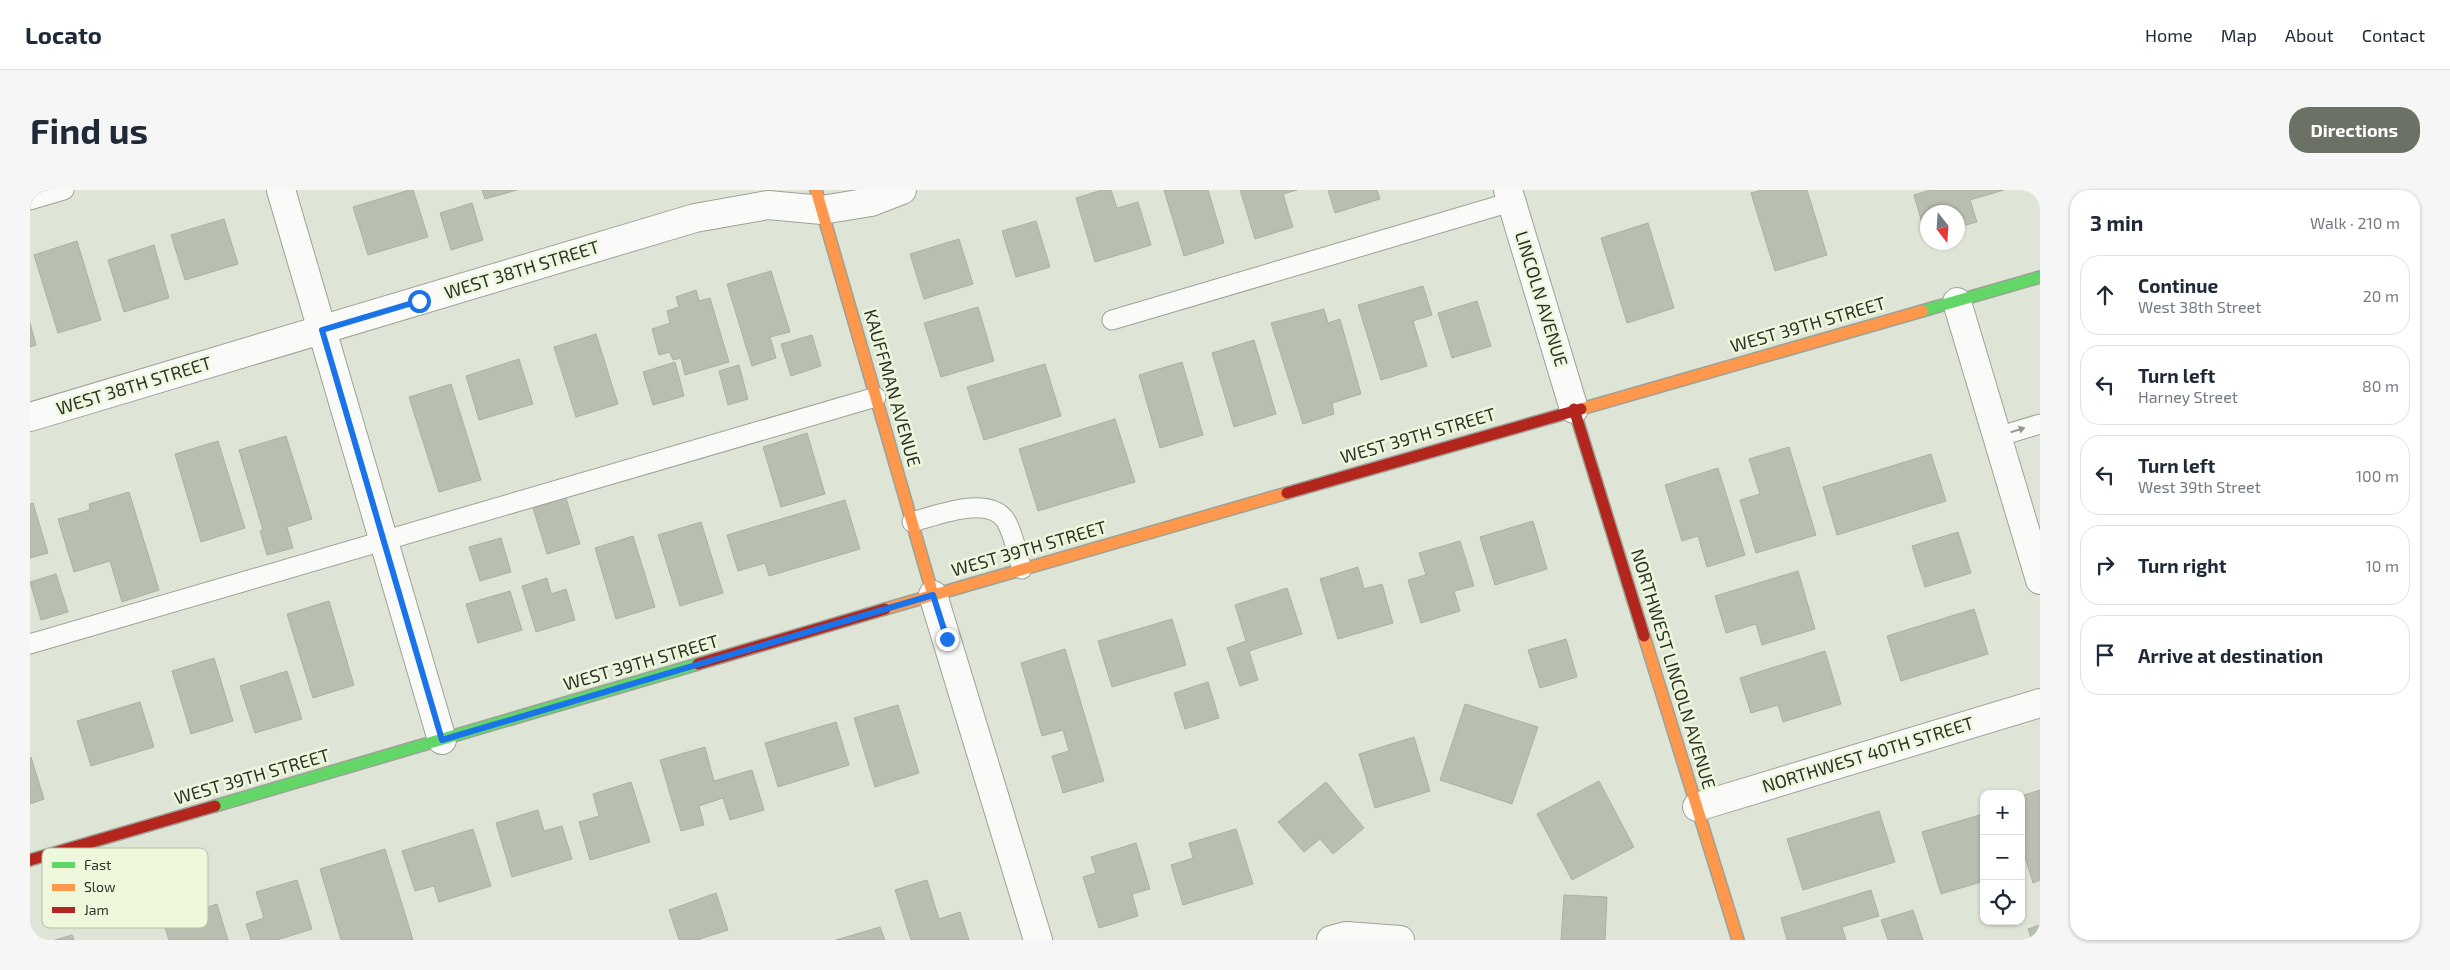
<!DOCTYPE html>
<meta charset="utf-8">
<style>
body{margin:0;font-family:"Exo 2",sans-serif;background:#f6f6f7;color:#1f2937}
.controls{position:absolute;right:15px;bottom:15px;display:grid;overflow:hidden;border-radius:10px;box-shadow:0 1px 4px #0004}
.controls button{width:45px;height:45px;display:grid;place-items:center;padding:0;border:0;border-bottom:1px solid #e0e1e3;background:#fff;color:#1f2937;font:25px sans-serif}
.compass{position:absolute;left:1890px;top:15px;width:45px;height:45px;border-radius:50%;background:#fff;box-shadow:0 1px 4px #0004;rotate:163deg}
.stop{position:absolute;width:15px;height:15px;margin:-11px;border:4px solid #1a73e8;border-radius:50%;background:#fff}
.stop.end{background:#1a73e8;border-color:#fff;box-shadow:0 1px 5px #0008}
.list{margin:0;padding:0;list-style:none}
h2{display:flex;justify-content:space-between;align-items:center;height:65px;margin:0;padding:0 20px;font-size:21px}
h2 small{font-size:16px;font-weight:400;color:#747a83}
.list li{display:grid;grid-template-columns:32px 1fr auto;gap:15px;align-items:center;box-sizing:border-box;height:80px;margin:0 10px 10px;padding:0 10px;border:1px solid #e0e1e3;border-radius:20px}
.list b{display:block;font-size:19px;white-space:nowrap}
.list p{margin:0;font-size:16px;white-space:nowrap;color:#747a83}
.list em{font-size:16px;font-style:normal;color:#747a83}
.icon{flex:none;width:28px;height:28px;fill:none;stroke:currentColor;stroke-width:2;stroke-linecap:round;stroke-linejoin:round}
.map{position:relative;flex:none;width:2010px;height:750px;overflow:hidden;border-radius:20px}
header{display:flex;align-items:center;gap:30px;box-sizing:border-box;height:70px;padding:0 25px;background:#fff;border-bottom:1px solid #e0e1e3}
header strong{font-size:24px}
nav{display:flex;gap:28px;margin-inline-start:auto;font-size:18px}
.intro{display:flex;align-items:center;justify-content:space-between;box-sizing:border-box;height:120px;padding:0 30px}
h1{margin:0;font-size:35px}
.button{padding:12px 22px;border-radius:20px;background:#6c7165;color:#fff;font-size:18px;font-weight:700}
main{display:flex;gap:30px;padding:0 30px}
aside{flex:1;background:#fff;border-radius:20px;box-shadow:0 1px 4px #0004}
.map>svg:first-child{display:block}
.building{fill:#b9bfb0;stroke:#abb0a4}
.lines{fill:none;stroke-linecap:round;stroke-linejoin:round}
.lane-casing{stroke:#9da296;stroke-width:21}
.street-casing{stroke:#9da296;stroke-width:30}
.fast-casing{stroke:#9da296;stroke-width:14}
.slow-casing{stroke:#9da296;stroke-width:14}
.jam-casing{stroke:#9da296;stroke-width:14}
.lane{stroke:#fafbf9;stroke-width:19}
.street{stroke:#fafbf9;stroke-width:28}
.fast{stroke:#63d668;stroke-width:11}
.slow{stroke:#ff974d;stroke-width:11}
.jam{stroke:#b3261e;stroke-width:11}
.oneway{fill:#949690}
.route{stroke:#1a73e8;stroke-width:6}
.labels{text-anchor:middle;stroke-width:5;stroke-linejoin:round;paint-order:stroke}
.street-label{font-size:18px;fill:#2e3228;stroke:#edf8dd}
.key{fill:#edf8dd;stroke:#b4bda7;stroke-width:1}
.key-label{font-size:14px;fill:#2e3228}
</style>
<header>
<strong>Locato</strong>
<nav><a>Home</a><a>Map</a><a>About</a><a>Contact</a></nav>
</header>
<div class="intro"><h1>Find us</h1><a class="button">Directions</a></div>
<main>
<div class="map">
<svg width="2010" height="750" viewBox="0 0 2010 750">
<rect width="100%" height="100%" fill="#dfe5d6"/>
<path class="building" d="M379 0H383L398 47 338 65 323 17Z
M452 0H487L455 9Z
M1072 0H1081L1087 18 1108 12 1121 55 1065 72 1046 8Z
M1134 0H1178L1194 53 1154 66Z
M1210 0H1267L1253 4 1263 37 1225 49Z
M1298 0H1347L1350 9 1305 23Z
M1731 0H1777L1797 65 1745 81 1721 3Z
M1900 0H1974L1940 10 1947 32 1928 37V22H1898L1896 47 1884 5Z
M442 13 453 50 421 60 410 23Z
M194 29 208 74 155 90 141 45Z
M1006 31 1020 77 986 87 972 41Z
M1618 33 1644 118 1597 133 1571 48Z
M929 49 943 94 894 109 880 64Z
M47 51 71 130 28 143 4 65Z
M124 55 139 108 94 122 78 70Z
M741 81 760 142 740 147 746 168 722 176 697 94Z
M1393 96 1402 125 1383 131 1397 176 1351 190 1328 115Z
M666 100 669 111 680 108 699 172 655 185 651 168 643 170 640 162 629 165 622 139 640 133 637 121 649 117 646 107Z
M1447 111 1461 156 1422 168 1408 123Z
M948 117 964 171 911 187 894 133Z
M1294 119 1298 133 1310 129 1331 204 1302 213 1304 224 1273 234 1241 133Z
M0 133 6 155 0 157Z
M566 144 588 214 546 227 524 157Z
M782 145 791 176 761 186 751 154Z
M1224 150 1246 224 1204 237 1182 163Z
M489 169 503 214 449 230 436 186Z
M645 172 654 206 623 215 613 182Z
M1152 172 1173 245 1130 258 1109 185Z
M1015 174 1031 226 954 250 937 197Z
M709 175 718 209 698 215 689 181Z
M421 194 451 290 409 302 379 207Z
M1085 229 1105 292 1008 321 989 259Z
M777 243 795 304 751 317 733 257Z
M256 246 282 329 257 337 263 358 237 365 230 341 233 340 209 260Z
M188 251 215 338 171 352 145 264Z
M1759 257 1786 345 1726 363 1710 310 1730 304 1719 269Z
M1901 264 1916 311 1807 345 1793 297Z
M1688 278 1715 365 1677 377 1668 346 1652 351 1635 295Z
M99 302 129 400 92 412 80 371 44 382 28 329 60 320 59 314Z
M536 308 550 354 517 364 503 318Z
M815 310 830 359 739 386 735 373 708 381 697 345Z
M3 313 18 363 0 368V314Z
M1503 331 1517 379 1465 395 1450 347Z
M671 332 693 403 650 416 628 345Z
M1928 342 1941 383 1895 397 1882 356Z
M603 346 625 417 586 429 565 358Z
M471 348 481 382 450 391 439 357Z
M1430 351 1444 396 1424 401 1430 421 1391 433 1378 390 1396 385 1389 363Z
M1328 377 1334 399 1352 394 1363 433 1308 449 1290 389Z
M1768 381 1785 439 1732 455 1726 434 1696 443 1685 406Z
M26 384 38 422 11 430 0 392Z
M517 388 521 404 536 399 545 430 506 442 492 396Z
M1257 398 1272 444 1219 461 1228 490 1210 496 1197 458 1216 451 1205 415Z
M480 401 492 440 448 453 436 414Z
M299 411 324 495 283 508 257 424Z
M1944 419 1958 464 1871 491 1857 446Z
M1142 429 1156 475 1082 497 1068 451Z
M1536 449 1547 487 1510 498 1498 460Z
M1035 459 1074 591 1033 603 1022 566 1039 561 1033 540 1012 546 991 473Z
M1795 461 1811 514 1753 532 1748 515 1721 523 1710 488Z
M184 468 203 531 161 544 142 481Z
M257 481 272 529 225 543 210 496Z
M1178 492 1189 528 1155 539 1144 503Z
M110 512 124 557 61 576 47 531Z
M1435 514 1508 537 1482 614 1410 590Z
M868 515 889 583 845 597 824 528Z
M806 532 819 575 748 597 735 553Z
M1384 547 1400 601 1345 618 1329 564Z
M675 557 684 591 722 580 734 620 700 630 693 608 669 616 674 635 651 641 630 570Z
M1 567 14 609 0 614V568Z
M1569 591 1604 657 1542 690 1507 624Z
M601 592 620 652 560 670 549 632 569 626 563 604Z
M1296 592 1334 638 1303 664 1290 649 1274 662 1248 632Z
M2010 600V690L2003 693 1991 654V606Z
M508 620 514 641 532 636 542 669 482 687 466 633Z
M1849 621 1865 672 1773 700 1757 649Z
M1953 624 1954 691 1911 704 1892 642Z
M443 639 461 696 409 712 404 696 385 701 372 661Z
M1206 639 1223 694 1153 715 1141 675 1163 668 1159 653Z
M1106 653 1120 699 1102 704 1108 726 1069 738 1053 687 1066 683 1061 667Z
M355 659 383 750H311L290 679Z
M267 690 282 739 247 750H221L216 734 234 728 226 702Z
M897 690 909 729 930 722 939 750H881L865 700Z
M1841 700 1849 726 1812 737 1816 750H1757L1751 728Z
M686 703 698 740 667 750H649L639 720Z
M1534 705 1577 707 1575 750H1531Z
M187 714 198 750H139L133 731Z
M1883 720 1893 750H1858L1851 730Z
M2010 735V750H2002L1998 739Z
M850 737 855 750H806Z
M42 745 44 750H25Z"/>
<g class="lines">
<defs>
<path id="lane" d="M0 10 34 0
M1082 130 1481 12
M1967 247 2010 234
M882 332C906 326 959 304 976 331 984 345 987 364 992 379
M0 454 846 207"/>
<path id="street" d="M251 0 412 550
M1478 0 1544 219
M1927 112 2010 390
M0 227 665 28 738 15 792 20 841 12 872 0
M903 405 1008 750
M1667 617 2010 513
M1301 750 1316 746 1370 750"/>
<path id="fast" d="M1892 121 2010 87
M185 616 668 474"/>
<path id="slow" d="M786 0 903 405
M1551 219 1892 121
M855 419 1257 303
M1614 446 1708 750"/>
<path id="jam" d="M1544 219 1614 446
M1257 303 1551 219
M668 474 855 419
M0 670 185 616"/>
</defs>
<use href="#lane" class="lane-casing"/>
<use href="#street" class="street-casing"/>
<use href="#fast" class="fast-casing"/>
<use href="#slow" class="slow-casing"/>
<use href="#jam" class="jam-casing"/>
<use href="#lane" class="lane"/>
<use href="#street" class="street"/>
<use href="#fast" class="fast"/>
<use href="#slow" class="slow"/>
<use href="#jam" class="jam"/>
</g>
<defs><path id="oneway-solid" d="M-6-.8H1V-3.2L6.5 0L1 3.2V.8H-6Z" transform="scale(1.25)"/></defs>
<use class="oneway" href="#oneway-solid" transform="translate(1988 240) rotate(-17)"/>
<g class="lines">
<path class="route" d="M389 111 292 140 412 550 903 405 917 449"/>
</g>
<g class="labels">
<g class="street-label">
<text transform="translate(492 80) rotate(-17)" y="6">WEST 38TH STREET</text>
<text transform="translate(1511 109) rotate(73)" y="6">LINCOLN AVENUE</text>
<text transform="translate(1778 135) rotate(-16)" y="6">WEST 39TH STREET</text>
<text transform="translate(104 196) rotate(-17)" y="6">WEST 38TH STREET</text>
<text transform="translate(862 198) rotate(74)" y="6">KAUFFMAN AVENUE</text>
<text transform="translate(1388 246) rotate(-16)" y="6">WEST 39TH STREET</text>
<text transform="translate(999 359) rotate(-16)" y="6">WEST 39TH STREET</text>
<text transform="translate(611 473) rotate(-16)" y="6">WEST 39TH STREET</text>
<text transform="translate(1643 479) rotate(73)" y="6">NORTHWEST LINCOLN AVENUE</text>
<text transform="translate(1838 565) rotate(-17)" y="6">NORTHWEST 40TH STREET</text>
<text transform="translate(222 587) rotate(-16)" y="6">WEST 39TH STREET</text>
</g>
</g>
<rect x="12" y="658" width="166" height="80" rx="8" class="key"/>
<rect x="22" y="672" width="23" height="6" fill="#63d668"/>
<rect x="22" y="694" width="23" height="7" fill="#ff974d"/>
<rect x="22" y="717" width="23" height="6" fill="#b3261e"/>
<g class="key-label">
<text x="54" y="680">Fast</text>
<text x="54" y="702">Slow</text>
<text x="54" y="725">Jam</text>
</g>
</svg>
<div class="controls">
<button>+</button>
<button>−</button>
<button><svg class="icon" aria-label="locate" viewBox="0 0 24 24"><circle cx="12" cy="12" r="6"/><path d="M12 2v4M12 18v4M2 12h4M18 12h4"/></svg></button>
</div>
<svg class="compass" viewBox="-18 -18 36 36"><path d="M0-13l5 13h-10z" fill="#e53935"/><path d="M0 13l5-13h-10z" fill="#747a83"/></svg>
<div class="stop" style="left:389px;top:111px"></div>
<div class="stop end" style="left:917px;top:449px"></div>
</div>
<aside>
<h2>3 min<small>Walk · 210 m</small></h2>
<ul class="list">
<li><svg class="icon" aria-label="ahead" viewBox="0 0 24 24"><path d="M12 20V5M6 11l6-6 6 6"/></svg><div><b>Continue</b><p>West 38th Street</p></div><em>20 m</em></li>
<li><svg class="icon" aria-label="left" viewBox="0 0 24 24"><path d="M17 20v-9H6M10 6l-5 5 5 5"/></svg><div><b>Turn left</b><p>Harney Street</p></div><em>80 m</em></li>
<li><svg class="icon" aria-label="left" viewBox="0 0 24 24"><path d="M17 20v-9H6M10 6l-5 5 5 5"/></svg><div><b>Turn left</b><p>West 39th Street</p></div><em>100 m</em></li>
<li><svg class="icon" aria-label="right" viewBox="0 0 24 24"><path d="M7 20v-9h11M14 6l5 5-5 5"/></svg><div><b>Turn right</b></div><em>10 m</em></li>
<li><svg class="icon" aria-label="arrive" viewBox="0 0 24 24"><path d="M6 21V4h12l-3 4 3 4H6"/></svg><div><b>Arrive at destination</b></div></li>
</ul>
</aside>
</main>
